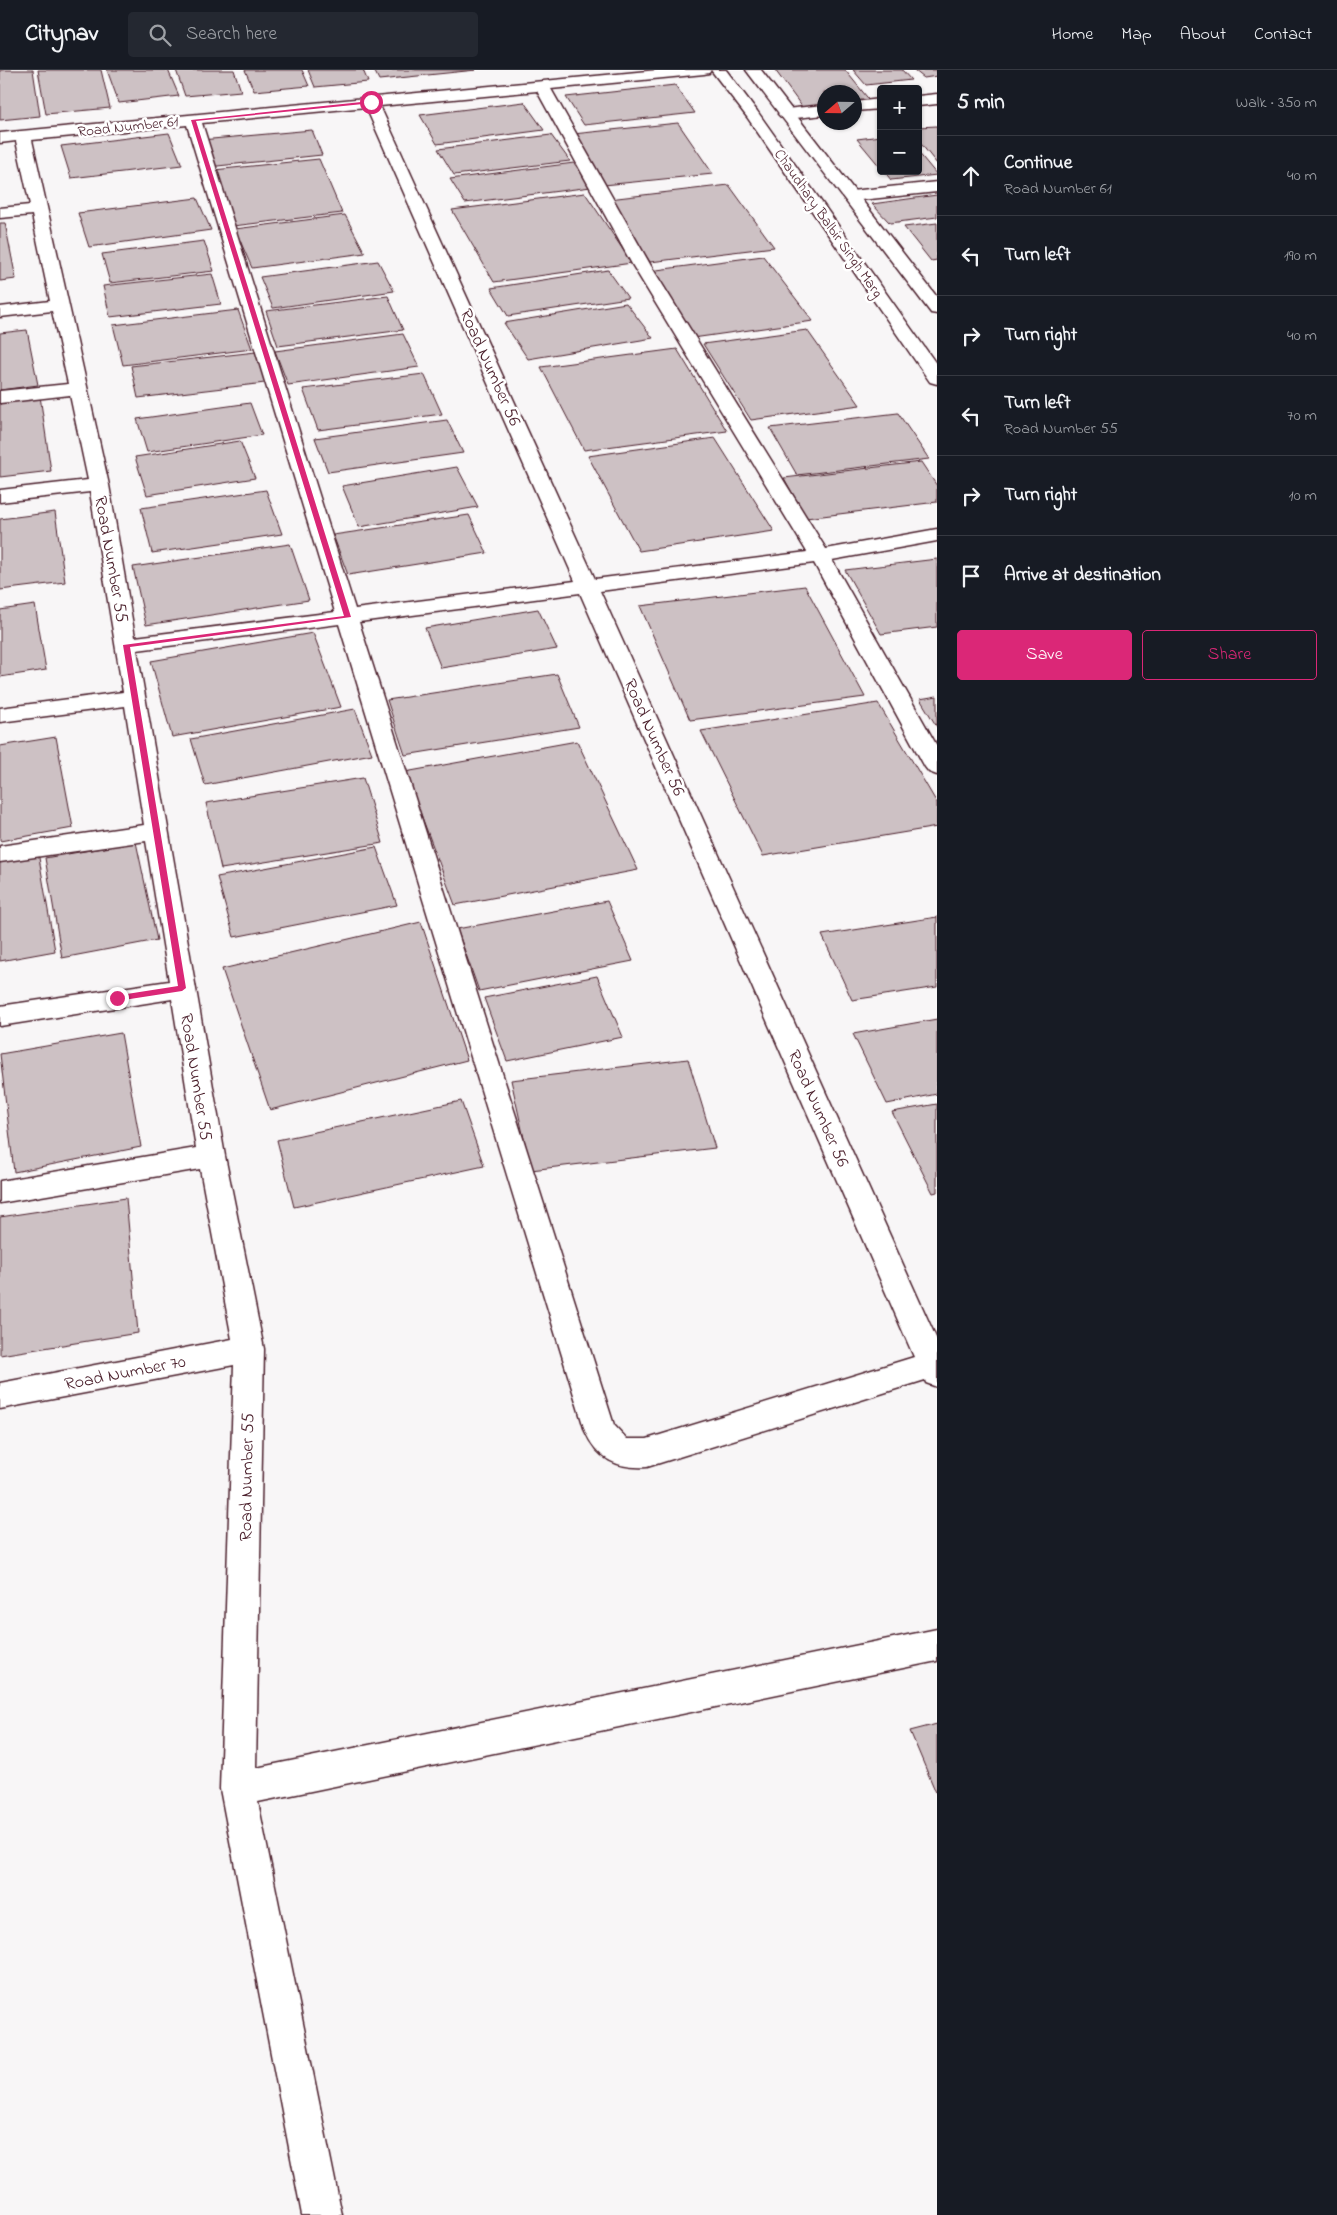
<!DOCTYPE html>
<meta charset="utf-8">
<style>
body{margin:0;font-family:"Indie Flower",sans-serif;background:#242831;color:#f1f3f6}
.controls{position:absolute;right:15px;top:15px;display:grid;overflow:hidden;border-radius:5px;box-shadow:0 1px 4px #0004}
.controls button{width:45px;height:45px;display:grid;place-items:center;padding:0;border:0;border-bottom:1px solid #363941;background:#171b24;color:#f1f3f6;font:25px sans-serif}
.compass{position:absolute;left:817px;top:15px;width:45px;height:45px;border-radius:50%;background:#171b24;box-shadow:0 1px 4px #0004;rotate:250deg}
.stop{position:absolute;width:15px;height:15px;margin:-11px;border:4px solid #db2777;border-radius:50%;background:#fff}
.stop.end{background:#db2777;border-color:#fff;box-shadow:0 1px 5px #0008}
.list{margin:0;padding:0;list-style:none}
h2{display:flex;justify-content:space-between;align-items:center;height:65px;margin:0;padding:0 20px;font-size:21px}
h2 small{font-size:16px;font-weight:400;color:#9ea1a6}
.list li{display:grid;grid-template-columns:32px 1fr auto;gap:15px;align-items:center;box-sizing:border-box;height:80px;padding:0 20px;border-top:1px solid #363941}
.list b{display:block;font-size:19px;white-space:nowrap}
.list p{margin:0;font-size:16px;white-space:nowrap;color:#9ea1a6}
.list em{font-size:16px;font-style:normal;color:#9ea1a6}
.actions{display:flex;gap:10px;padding:15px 20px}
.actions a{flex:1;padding:11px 0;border:1px solid #db2777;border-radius:5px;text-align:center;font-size:18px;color:#db2777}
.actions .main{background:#db2777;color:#fff}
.icon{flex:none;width:28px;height:28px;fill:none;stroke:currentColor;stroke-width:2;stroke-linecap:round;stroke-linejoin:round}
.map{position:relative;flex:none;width:937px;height:2145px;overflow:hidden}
header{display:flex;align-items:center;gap:30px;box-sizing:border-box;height:70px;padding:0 25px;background:#171b24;border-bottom:1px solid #363941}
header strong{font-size:24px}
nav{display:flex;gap:28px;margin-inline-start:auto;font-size:18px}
.search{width:350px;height:45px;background:#242831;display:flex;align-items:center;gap:12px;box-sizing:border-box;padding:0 18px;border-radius:5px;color:#9ea1a6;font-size:19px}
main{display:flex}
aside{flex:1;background:#171b24}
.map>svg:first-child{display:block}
.building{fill:#cdc1c4;stroke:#4a1f2b}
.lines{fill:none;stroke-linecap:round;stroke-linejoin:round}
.minor-casing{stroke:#4a1f2b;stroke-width:3}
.tertiary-casing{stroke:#4a1f2b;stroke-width:3}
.minor{fill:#fff;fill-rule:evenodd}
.tertiary{fill:#fff;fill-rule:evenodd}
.route{fill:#db2777}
.labels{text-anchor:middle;stroke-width:5;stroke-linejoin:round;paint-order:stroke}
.far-street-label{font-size:15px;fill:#4a1f2b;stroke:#fff}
.street-label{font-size:18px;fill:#4a1f2b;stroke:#fff}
</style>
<header>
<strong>Citynav</strong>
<div class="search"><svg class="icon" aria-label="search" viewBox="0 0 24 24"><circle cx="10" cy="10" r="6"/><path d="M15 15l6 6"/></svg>Search here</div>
<nav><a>Home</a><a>Map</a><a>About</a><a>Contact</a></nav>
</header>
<main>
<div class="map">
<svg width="937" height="2145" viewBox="0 0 937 2145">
<rect width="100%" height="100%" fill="#f8f6f7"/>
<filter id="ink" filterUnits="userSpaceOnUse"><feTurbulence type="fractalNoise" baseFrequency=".02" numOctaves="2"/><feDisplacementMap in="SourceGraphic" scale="10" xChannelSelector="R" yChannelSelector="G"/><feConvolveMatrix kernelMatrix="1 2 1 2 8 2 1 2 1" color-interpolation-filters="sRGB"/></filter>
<g filter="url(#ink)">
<path class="building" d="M0 0H33L40 46 0 50Z
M38 0H101L110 38 46 44Z
M107 0H168L179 26 119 33Z
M176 0H234L241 21 185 26Z
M245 0H302L309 16 254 21Z
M308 0H363L368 12 315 17Z
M374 0H476L379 10Z
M775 0H845L871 32 854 34V22H824V36L803 38Z
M853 0H902L911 10 866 15Z
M914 0H937V6L924 8Z
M675 15 695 43 584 55 566 27Z
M524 32 544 60 437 74 420 45Z
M678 53 713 104 604 115 573 64Z
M937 56V94L918 70V57Z
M312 60 322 85 208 97 201 70Z
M169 63 182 95 71 108 61 76Z
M551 65 570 91 454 105 438 79Z
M881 66V98L857 69Z
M918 82 937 105 891 110 884 101H918Z
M319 89 342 143 233 156 214 100Z
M574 93 591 117 465 133 450 109Z
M729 115 774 177 650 192 609 129Z
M585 123 632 193 494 212 452 140Z
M937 125V147L890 153 872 134Z
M197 128 211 160 89 177 78 143Z
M345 145 365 183 252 198 235 159Z
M0 153H5L16 209 0 211Z
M937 153V190L931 191 904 157Z
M204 171 214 201 110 213 102 184Z
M763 186 813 251 693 268 649 201Z
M378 191 394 221 273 238 260 207Z
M608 200 628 228 508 246 491 218Z
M212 204 221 234 110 247 103 216Z
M388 226 403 260 278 276 266 241Z
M626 233 653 268 528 289 504 253Z
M238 240 252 279 123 295 113 255Z
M27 260 38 315 0 320V263Z
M807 260 860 335 751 350 703 274Z
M403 264 419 297 288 315 275 281Z
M677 279 727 361 584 380 541 297Z
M256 282 265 313 138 328 131 296Z
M424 304 442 344 318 360 303 319Z
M40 326 51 401 0 407V331Z
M250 333 262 365 147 382 137 349Z
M898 343 929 389 797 405 770 358Z
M447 350 463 383 328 402 315 368Z
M715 368 774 461 639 481 588 386Z
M240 371 255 408 147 425 135 387Z
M921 392 937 416V432L806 448 784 408Z
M457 397 478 437 359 457 342 416Z
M266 420 282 464 152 483 141 438Z
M55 442 65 512 0 520V449Z
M469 445 487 483 348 505 333 465Z
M290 474 309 530 146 555 133 497Z
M937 489V557L881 564 845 500Z
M805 516 865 627 690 650 640 536Z
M35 535 46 600 0 607V540Z
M538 539 557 579 441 598 425 558Z
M313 563 341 637 172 667 151 591Z
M557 604 579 657 405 685 387 630Z
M937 626V657L920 629Z
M878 633 937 733V757L763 786 701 661Z
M355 639 372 684 205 715 191 669Z
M56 667 73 758 0 771V676Z
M577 671 638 800 455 835 405 702Z
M363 708 383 773 221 799 206 733Z
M136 772 157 870 62 888 45 788Z
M376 777 397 835 234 867 217 807Z
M38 782 55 881 0 891V788Z
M607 831 633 891 479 921 457 859Z
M937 847V917L852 930 822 865Z
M421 852 467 990 270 1040 222 899Z
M597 906 623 967 507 991 484 928Z
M937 949V1024L887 1034 853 964Z
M121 963 141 1077 14 1102 0 984Z
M688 989 715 1078 531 1100 511 1010Z
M461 1031 484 1096 294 1137 277 1070Z
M937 1034V1122L933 1123 892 1042Z
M126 1128 138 1263 0 1285V1147Z
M937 1654V1725L910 1661Z"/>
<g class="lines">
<defs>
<path id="minor" d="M658 0H711L709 3 704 4 551 19 651 196 826 479 937 459V471L832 490 937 676V705L929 702 925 697 814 493 600 521 937 1270V1317L926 1313 925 1310 647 1397C617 1399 597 1389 585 1361L339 554 137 580 225 1086 264 1279 256 1698 937 1559V1591L258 1732 342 2145H302L220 1719 234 1295 0 1339V1313L232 1269 200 1099 0 1133V1111L196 1078 172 929 0 956V936L169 911 146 771 0 792V776L144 755 125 636 0 652V638L123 622 90 422 0 432V420L88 410 70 325 0 333V321L68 314 52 241 0 247V237L50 231 32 145 0 148V138L30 135 16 71 0 73V63ZM537 21 633 196 807 482 595 509 380 36ZM366 37 575 511 355 539 202 53ZM187 55 335 542 135 567 109 415 32 70ZM580 523 914 1287 647 1369H627L614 1355 359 552Z
M937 24V34L918 36V26Z
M881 29V39L854 41V32Z
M824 35V45L786 49 781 47 778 44 781 41 786 39Z
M937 112V122L851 131 845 129 843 126 845 123 851 121Z"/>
<path id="tertiary" d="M711 0H726L757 41 937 295V314L930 312 747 47Z
M746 0H761L937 227V244L931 243Z"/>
</defs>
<use href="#minor" class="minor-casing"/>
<use href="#tertiary" class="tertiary-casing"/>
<use href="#minor" class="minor"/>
<use href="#tertiary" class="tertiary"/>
</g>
</g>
<path class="route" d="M371 31 373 33 196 51 351 547 130 577 186 918 182 921 117 931 114 930V926L178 916 123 575 344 546 191 50Z"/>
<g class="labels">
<g class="far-street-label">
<text transform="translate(128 56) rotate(-6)" y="5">Road Number 61</text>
<text transform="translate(829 153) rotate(55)" y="5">Chaudhary Balbir Singh Marg</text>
</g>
<g class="street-label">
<text transform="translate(491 297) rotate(66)" y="6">Road Number 56</text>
<text transform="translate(112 489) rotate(80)" y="6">Road Number 55</text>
<text transform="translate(655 667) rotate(66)" y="6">Road Number 56</text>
<text transform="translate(197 1007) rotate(81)" y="6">Road Number 55</text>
<text transform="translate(819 1038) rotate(66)" y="6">Road Number 56</text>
<text transform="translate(125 1302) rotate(-11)" y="6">Road Number 70</text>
<text transform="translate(246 1407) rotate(-89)" y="6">Road Number 55</text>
</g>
</g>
</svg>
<div class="controls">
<button>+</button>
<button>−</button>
</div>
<svg class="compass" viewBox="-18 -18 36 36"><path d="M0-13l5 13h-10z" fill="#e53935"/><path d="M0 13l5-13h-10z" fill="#9ea1a6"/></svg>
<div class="stop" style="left:371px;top:32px"></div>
<div class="stop end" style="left:117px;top:928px"></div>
</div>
<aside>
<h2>5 min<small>Walk · 350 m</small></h2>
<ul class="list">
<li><svg class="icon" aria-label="ahead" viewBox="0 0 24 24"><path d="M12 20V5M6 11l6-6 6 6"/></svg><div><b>Continue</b><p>Road Number 61</p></div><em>40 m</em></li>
<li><svg class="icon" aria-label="left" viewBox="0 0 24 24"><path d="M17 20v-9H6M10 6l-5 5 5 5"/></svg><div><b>Turn left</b></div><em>190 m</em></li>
<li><svg class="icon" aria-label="right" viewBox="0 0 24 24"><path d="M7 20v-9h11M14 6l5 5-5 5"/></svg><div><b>Turn right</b></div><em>40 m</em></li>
<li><svg class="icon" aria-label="left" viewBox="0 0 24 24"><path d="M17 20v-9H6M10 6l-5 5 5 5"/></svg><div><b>Turn left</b><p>Road Number 55</p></div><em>70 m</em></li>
<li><svg class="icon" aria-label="right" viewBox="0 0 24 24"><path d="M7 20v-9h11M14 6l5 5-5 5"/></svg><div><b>Turn right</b></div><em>10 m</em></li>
<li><svg class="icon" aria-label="arrive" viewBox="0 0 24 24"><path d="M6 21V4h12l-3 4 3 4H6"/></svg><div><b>Arrive at destination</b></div></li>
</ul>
<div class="actions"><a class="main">Save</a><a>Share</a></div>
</aside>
</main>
